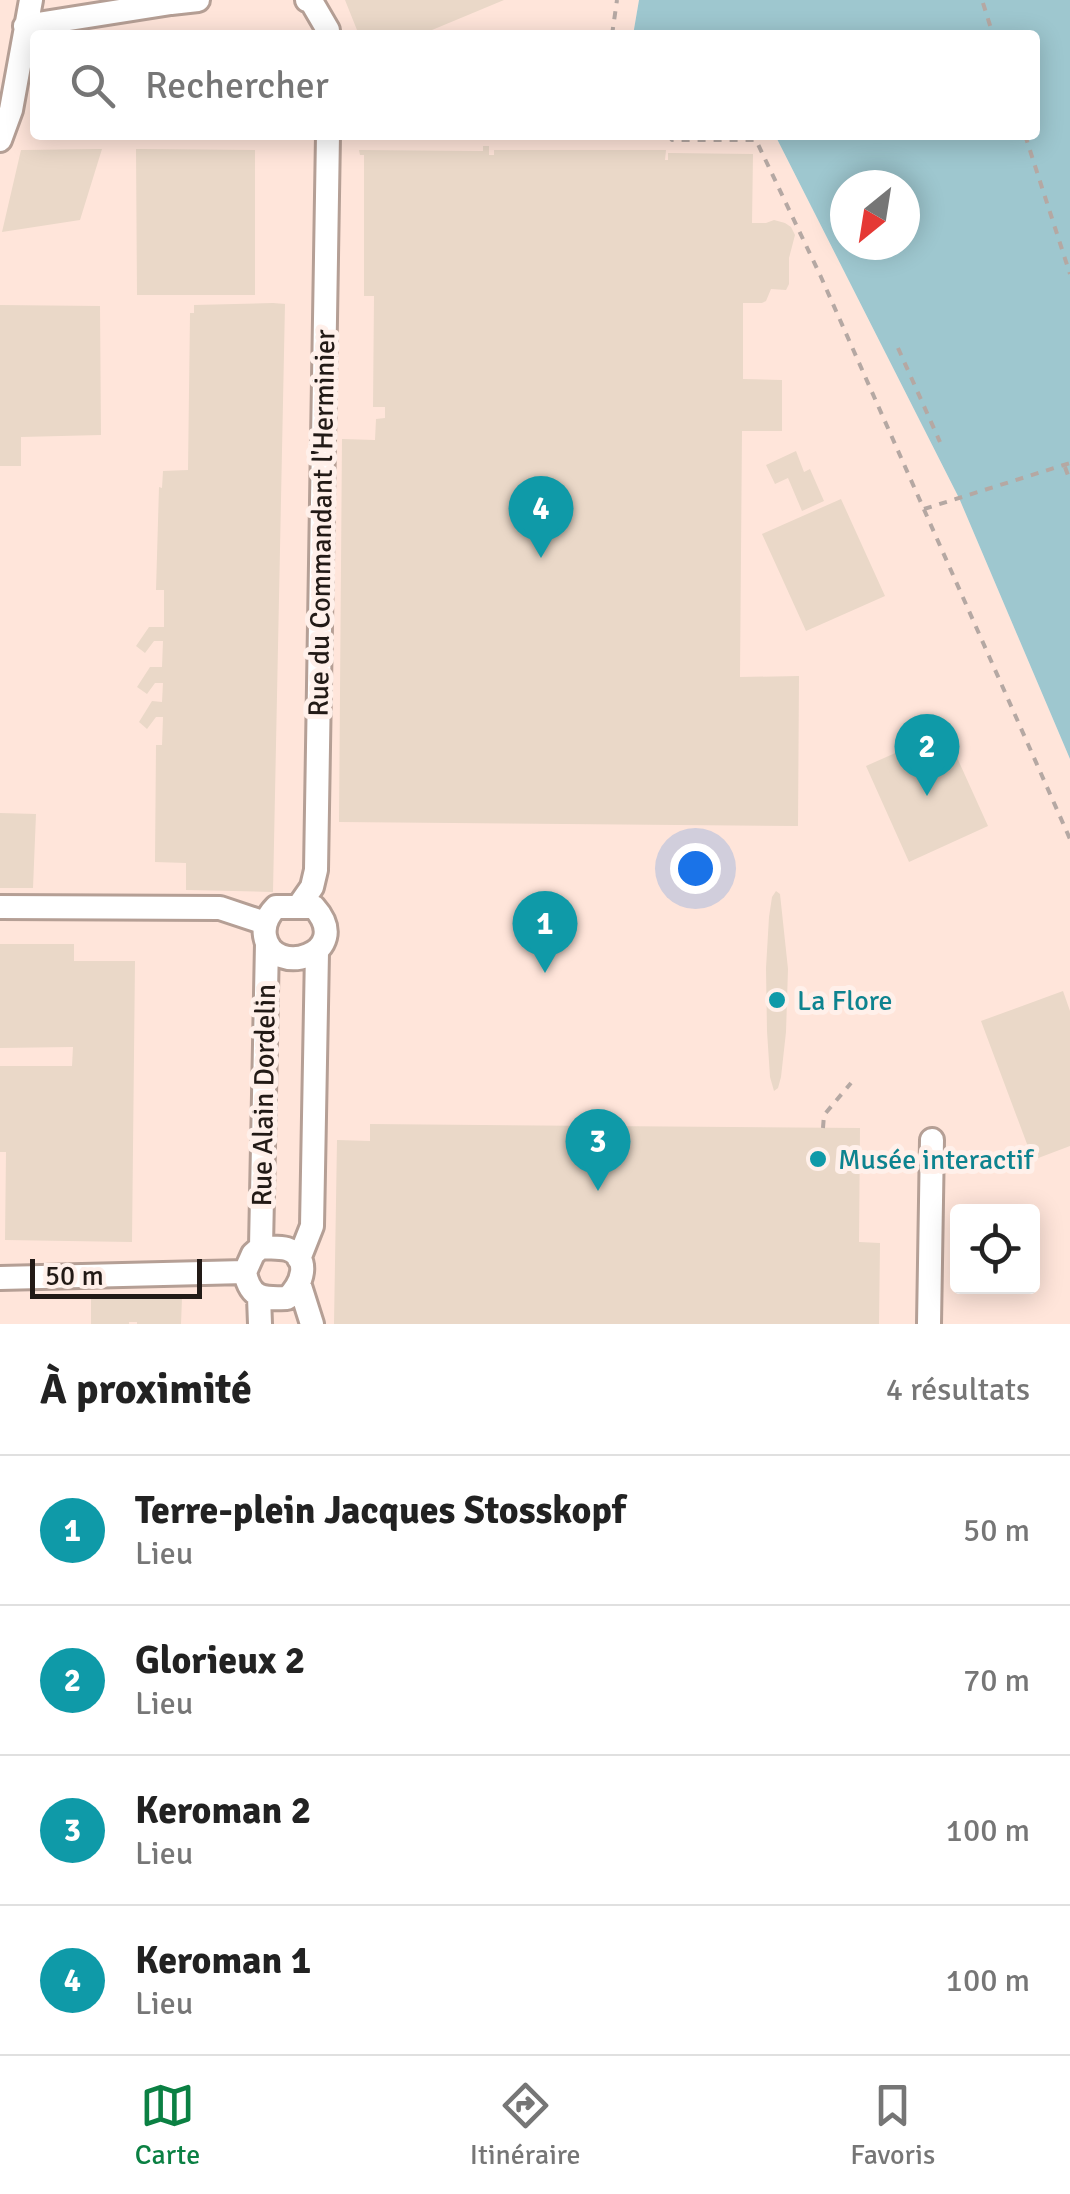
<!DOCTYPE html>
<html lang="fr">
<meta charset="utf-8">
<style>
body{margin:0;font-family:Signika,sans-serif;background:#f6f6f6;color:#222}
.controls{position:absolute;right:30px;bottom:30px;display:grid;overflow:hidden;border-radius:10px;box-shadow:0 5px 25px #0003}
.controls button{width:90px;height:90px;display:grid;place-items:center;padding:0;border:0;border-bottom:2px solid #e0e0e0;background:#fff;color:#222;font:50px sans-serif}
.compass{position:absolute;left:830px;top:170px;width:90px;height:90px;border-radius:50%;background:#fff;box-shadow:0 5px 25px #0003;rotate:210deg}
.scale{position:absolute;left:30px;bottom:25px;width:172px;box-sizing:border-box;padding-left:10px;border:5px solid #221a16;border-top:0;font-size:28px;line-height:35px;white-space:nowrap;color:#221a16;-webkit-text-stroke:8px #fff0ea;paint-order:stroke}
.you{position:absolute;left:695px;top:868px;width:35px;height:35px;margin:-25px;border:8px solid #fff;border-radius:50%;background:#1a73e8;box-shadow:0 0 0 15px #1a73e833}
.badge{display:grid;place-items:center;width:65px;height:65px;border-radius:50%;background:#0b8043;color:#fff;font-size:32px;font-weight:700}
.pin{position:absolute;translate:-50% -82px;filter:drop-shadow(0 2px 5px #0008)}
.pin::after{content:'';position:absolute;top:52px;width:35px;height:30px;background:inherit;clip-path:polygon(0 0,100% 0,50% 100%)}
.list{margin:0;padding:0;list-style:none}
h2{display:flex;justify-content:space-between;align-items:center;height:130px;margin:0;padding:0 40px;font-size:42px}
h2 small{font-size:32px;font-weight:400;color:#767676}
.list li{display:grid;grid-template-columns:65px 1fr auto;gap:30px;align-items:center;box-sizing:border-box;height:150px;padding:0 40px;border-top:2px solid #e0e0e0}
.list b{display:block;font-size:38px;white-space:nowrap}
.list p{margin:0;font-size:32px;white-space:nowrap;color:#767676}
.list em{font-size:32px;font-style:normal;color:#767676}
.icon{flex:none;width:55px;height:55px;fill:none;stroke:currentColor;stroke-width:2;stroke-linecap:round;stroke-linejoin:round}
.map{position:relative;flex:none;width:1070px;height:1324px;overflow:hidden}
.search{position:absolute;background:#fff;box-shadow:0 5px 25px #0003;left:30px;right:30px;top:30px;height:110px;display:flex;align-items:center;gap:25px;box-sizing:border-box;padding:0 35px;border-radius:10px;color:#767676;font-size:38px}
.sheet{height:730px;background:#fff}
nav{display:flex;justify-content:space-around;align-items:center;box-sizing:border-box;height:140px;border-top:2px solid #e0e0e0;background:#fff;font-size:28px;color:#767676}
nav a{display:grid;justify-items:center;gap:5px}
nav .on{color:#0b8043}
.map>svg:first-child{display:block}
.built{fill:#ffe5da;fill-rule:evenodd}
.water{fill:#9ec7cf;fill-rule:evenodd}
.building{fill:#ead8c8}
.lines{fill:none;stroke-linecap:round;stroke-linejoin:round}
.minor-casing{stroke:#b59f95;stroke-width:28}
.path{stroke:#b5a8a3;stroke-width:4;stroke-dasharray:8 8;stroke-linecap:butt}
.minor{stroke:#fff;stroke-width:22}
.culture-dot{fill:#0f9aa8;stroke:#fff0ea;stroke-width:4}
.labels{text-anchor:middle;stroke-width:10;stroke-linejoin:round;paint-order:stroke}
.street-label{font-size:28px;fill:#221a16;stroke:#fff0ea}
.culture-label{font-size:28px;fill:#0d838f;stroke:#fff0ea;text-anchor:start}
</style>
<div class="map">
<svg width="1070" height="1324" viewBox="0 0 1070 1324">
<rect width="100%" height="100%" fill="#fff0ea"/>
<path class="built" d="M0 0H639L633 35H35V135H775L959 498 1070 759V1324H0ZM958 1212H1032V1286H958Z"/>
<path class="water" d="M639 0H1070V759L959 498 775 135H1035V35H633ZM845 185H905V245H845Z"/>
<path class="building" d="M345 0H504L420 35H359Z
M483 146H489V155H494V150H666L665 160H668V153L753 154 752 223H766L774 220 785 223 791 227 795 235 789 258V284L786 290 771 289 766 301 762 303H743V379L782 380V431H742L740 677 799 676 798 826 339 822 342 439 375 440 376 419 385 418V407H373L374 296H364V155H360L359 150 483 151Z
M102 149 80 220 2 232 21 150Z
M136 149 255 150V295H137Z
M273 303 285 304 273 892 186 890V863L155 862 156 745H162L163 717H156L147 729 139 722 152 701 162 702 163 683H155L147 694 137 687 150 667H162L163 641H154L145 653 136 646 149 627H164V590H156L159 487 162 488 163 471 188 470 190 313H194V305Z
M0 305 100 306 101 435 21 437V466H0Z
M796 451 804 472 810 469 824 501 802 511 788 478 775 484 766 465Z
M841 499 885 596 806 631 762 534Z
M945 731 988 826 909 862 866 766Z
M0 813 36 814 33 888H0Z
M776 891 780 894 788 969 786 1032 781 1077 778 1088 774 1091 770 1077 767 1031 766 968 769 917 772 897Z
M0 944H74V961H135L132 1242 5 1240 6 1152H0V1066H72L73 1047 0 1048Z
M1063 991 1070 1011V1146L1033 1160 981 1021Z
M370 1124 860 1128 859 1242 880 1243 879 1324H334L337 1140 370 1141Z
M91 1295H129V1298H182L181 1324H137V1322H129V1324H91Z"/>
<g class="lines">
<defs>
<path id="minor" d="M170 0 171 3 198 0
M307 0 311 1 328 30V35
M25 26 171 3
M0 140 11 110 31 0
M0 907 220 908 265 923
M276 907H314C356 954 272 979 265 936 263 924 268 915 276 907Z
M298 907 312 887 316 870 328 135
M261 1247 267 943
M261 1247C269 1248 279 1247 287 1249 312 1257 302 1286 287 1298 263 1299 250 1299 245 1272L253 1254Z
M299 1259 312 1226 317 952
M0 1278 245 1272
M300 1286 312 1324
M259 1297 260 1324
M929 1324 932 1140"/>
</defs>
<use href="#minor" class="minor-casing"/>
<path class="path" d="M983 3 993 35
M612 35 617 0
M668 135 672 140H756L821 277 1070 839
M1025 135 1070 274
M898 348 940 442
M1065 467 1070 481
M924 509 1070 463
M823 1128 824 1115 851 1083"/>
<use href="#minor" class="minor"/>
</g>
<g class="culture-dot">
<circle cx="777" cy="1000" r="10"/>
<circle cx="818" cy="1159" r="10"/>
</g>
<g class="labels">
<g class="street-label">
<text transform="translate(321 523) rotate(-89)" y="10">Rue du Commandant l'Herminier</text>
<text transform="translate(263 1095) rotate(-89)" y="10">Rue Alain Dordelin</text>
</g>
<g class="culture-label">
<text x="797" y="1010">La Flore</text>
<text x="838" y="1169">Musée interactif</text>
</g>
</g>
</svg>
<div class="controls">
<button><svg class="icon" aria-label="locate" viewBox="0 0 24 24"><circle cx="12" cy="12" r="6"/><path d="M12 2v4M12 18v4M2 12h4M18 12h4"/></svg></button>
</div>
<svg class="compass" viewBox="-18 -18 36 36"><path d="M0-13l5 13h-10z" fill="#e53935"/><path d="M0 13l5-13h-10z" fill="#767676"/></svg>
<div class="scale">50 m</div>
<div class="you"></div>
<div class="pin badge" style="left:545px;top:973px;background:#0f9aa8">1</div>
<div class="pin badge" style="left:927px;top:796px;background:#0f9aa8">2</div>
<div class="pin badge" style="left:598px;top:1191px;background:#0f9aa8">3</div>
<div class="pin badge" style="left:541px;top:558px;background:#0f9aa8">4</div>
<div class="search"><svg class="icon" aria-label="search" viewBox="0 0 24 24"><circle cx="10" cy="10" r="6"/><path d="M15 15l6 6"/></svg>Rechercher</div>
</div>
<section class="sheet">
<h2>À proximité<small>4 résultats</small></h2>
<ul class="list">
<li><span class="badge" style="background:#0f9aa8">1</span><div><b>Terre-plein Jacques Stosskopf</b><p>Lieu</p></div><em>50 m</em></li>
<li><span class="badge" style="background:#0f9aa8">2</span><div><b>Glorieux 2</b><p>Lieu</p></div><em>70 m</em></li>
<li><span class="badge" style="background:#0f9aa8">3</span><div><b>Keroman 2</b><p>Lieu</p></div><em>100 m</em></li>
<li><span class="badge" style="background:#0f9aa8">4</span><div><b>Keroman 1</b><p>Lieu</p></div><em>100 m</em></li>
</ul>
</section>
<nav>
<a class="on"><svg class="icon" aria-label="map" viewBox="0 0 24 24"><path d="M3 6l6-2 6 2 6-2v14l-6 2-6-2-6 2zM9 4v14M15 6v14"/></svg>Carte</a>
<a><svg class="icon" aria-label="directions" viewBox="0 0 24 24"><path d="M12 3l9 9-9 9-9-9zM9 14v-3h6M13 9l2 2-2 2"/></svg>Itinéraire</a>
<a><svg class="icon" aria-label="saved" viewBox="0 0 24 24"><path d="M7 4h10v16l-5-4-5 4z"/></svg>Favoris</a>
</nav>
